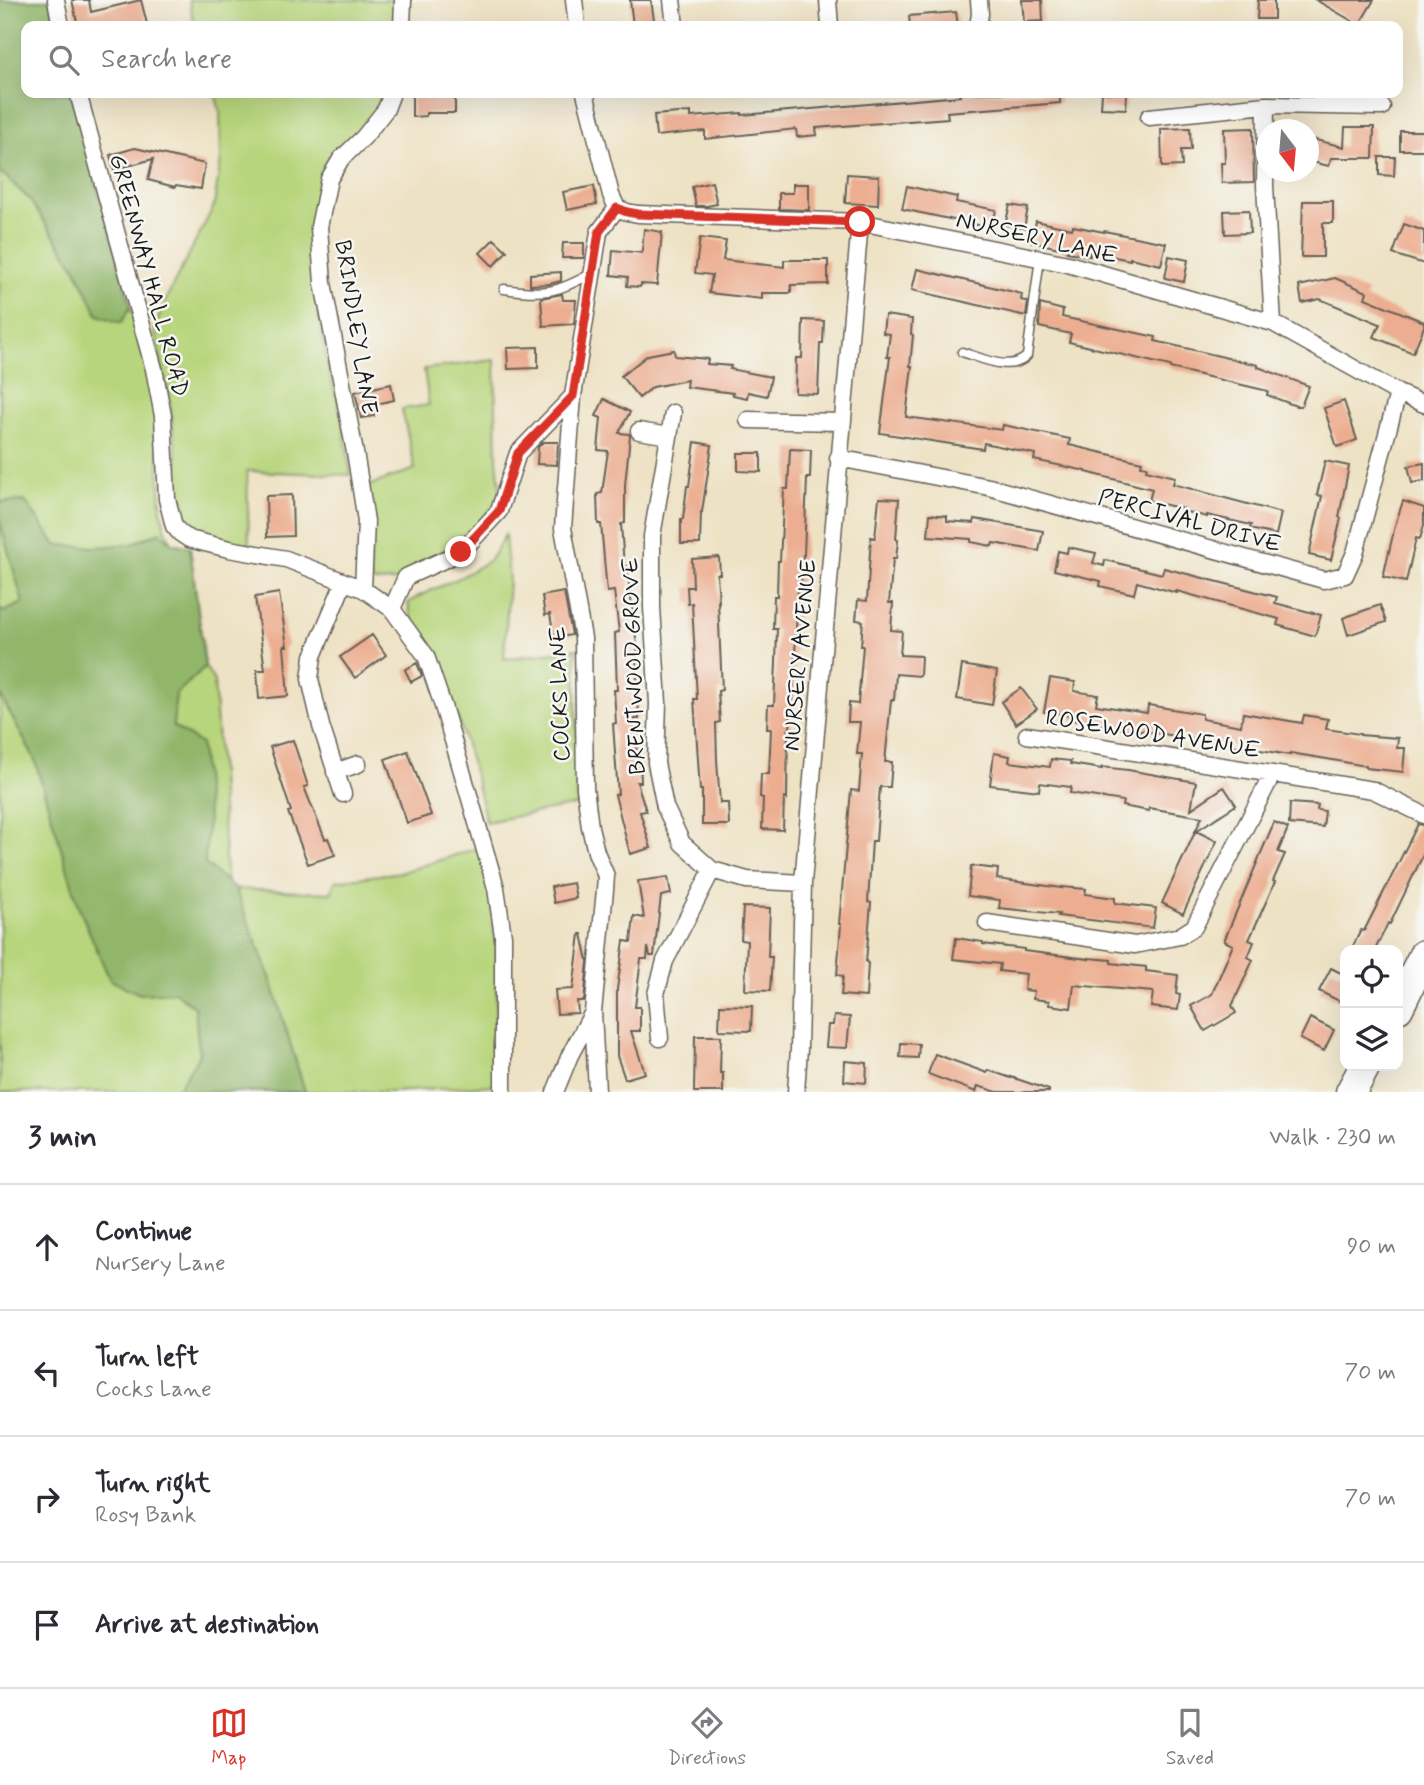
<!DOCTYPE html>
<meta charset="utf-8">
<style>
body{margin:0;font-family:Mynerve,sans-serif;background:#f7f7f7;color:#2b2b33}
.controls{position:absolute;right:21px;bottom:21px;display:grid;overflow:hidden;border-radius:14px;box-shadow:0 7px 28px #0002}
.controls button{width:63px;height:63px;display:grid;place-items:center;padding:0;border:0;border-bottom:2px solid #e1e1e2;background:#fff;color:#2b2b33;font:35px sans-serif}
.compass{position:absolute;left:1256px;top:119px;width:63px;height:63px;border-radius:50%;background:#fff;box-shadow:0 7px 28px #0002;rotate:164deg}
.stop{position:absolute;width:21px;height:21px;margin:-16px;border:5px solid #d93025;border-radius:50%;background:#fff}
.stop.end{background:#d93025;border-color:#fff;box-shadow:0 2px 7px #0008}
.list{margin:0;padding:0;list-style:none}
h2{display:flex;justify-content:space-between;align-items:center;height:91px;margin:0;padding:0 28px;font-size:30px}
h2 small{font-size:23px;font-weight:400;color:#7c7c81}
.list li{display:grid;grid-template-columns:46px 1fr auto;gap:21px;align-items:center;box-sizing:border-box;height:126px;padding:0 28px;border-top:2px solid #e1e1e2}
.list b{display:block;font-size:26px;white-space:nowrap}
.list p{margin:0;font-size:23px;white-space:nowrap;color:#7c7c81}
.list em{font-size:23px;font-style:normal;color:#7c7c81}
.icon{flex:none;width:38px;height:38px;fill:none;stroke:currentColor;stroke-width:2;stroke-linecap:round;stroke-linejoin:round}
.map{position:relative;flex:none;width:1424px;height:1092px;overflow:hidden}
.search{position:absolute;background:#fff;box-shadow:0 7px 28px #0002;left:21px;right:21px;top:21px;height:77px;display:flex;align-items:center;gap:18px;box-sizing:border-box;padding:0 24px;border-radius:14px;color:#7c7c81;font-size:26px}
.sheet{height:595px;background:#fff}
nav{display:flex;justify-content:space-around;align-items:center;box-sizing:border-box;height:98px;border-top:2px solid #e1e1e2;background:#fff;font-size:19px;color:#7c7c81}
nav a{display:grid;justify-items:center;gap:4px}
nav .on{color:#d93025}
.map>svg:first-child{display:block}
.green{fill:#b7d57b;stroke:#6a784c;stroke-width:2}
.forest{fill:#91b66b;stroke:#566944;stroke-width:2}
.building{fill:#ecad90}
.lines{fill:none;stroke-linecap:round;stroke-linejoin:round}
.lane-casing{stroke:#666157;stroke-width:11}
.street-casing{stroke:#666157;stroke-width:19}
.highway-casing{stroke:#666157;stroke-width:33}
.lane{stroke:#fff;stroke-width:8}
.street{stroke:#fff;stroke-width:16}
.highway{stroke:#fff;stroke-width:30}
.route{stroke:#d93025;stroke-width:9}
.labels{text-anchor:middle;stroke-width:5;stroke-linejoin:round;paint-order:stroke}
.street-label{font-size:23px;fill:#1c1c1c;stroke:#f6f6f2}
</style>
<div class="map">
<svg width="1424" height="1092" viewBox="0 0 1424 1092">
<rect width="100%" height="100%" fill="#f6f6f2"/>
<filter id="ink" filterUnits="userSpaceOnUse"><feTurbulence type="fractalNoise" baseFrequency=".0143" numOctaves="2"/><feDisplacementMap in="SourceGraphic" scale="14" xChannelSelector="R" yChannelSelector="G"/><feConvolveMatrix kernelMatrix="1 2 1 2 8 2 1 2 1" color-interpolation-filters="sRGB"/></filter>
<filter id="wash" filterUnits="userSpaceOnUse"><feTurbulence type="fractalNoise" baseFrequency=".00686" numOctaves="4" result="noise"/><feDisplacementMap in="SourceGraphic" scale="28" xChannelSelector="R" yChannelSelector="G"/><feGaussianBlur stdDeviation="1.57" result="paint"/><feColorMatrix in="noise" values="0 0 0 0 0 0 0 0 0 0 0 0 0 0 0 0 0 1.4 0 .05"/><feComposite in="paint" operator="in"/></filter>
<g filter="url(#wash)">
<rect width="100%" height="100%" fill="#eee2c4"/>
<path class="green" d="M189 0H396L395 26H195Z
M215 93H383L375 115 332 156 323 185 314 228V290L328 367 343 421 351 475 247 471 249 545 194 534 182 529 178 517V468L169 396 154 329 167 297 214 206 221 159 220 112Z
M0 154 127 293 156 402 161 509 165 528 172 543 190 547 205 666 214 681 240 1092H0Z
M495 360 497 460 501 496 478 525 453 550 396 581 374 582 370 575 368 486 415 469 402 409 429 405 424 369Z
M505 535 509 579 504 659 576 649 577 805 486 822C474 768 459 716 439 666 429 642 412 632 408 603L419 596 459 578 490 560Z
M481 847 491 899 497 947 495 1085 393 1092H305L271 980 235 889 331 893 335 881 402 872Z"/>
<path class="forest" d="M0 0H51L56 26H26V93H72L131 306 121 323 98 315 75 267 29 199 0 171Z
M25 501 56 545 97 547 131 544 160 532 172 543 190 547 205 667 176 694 173 726 201 744 208 818 205 864 235 889 271 980 305 1092H176L199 1055 195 1008 175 992 140 994 110 980 79 908 34 758 0 695V608L3 612 23 603 0 522V502Z"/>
<g id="blocks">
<path class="building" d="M72 0H89L91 12 141 0 147 24 138 26H78Z
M630 0H651L655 26H633Z
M1022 0H1042L1043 21 1024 22Z
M1258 0H1274V19H1257Z
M1316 0H1374L1359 25Z
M956 12 958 26H910L909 16Z
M424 93H455V113H426V116L412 117V94Z
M959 93H1060V103L947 112 948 118 816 128 817 135 797 137 796 129 705 139V131L656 136 654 115 691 112V117L742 113V115L960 96Z
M1102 93H1127L1126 109 1101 108Z
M1345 127H1374L1373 158H1331L1329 166 1308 161V138L1344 147Z
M1190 128 1191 150H1181L1182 166 1162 167 1161 129Z
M1253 128 1254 182 1222 183 1221 163H1225L1224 129Z
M1400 131H1424V150H1400Z
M135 148 205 164 201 189 176 185 175 187 148 180 153 159 114 170 110 155Z
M1379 157H1395L1394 176 1379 175Z
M847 174 879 176 878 205 845 203Z
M712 182 717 204 707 206H696L692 187Z
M793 184H809V210L779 209V193H793Z
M594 186 597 204 567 210 563 192Z
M907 186 957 197 956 202 996 210 992 228 902 209Z
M1303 201H1333V223H1323V257H1301Z
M1010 205 1028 208 1024 228 1005 225Z
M1249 210 1250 233 1225 234 1224 211Z
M1036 221 1072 229 1073 226 1104 232V231L1166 243 1161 265 1130 258V260L1090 252V256L1067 252 1068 250 1032 242Z
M1404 224 1424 231V264L1393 254Z
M644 229 662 232 657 285 641 284 640 287 627 286 628 277 611 275 613 250 642 253Z
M700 238 726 241 723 260 784 267V260H828V284L791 285V293H762V299L709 293 712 275 695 273Z
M494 239 507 251 493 266 480 253Z
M563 243H584V258H562Z
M1169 256 1188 260 1184 282 1165 278Z
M917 269 1022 294 1021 300 1028 302 1026 316 912 290Z
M561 272V281L549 284 530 285V274Z
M1335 278 1367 292 1365 298 1424 322V327L1413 353 1374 337 1380 324 1320 299 1302 303 1299 286Z
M562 294 563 300H576L574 324 543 326 541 298Z
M1040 304 1063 310 1062 317 1156 337 1155 341 1258 365V367L1309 386 1301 406H1296L1267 395 1268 391 1170 368V366L1069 342 1071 334 1039 327Z
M885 315 912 319 911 334 913 335 910 366H912L906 417 1002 430 1003 425 1070 439 1069 445 1142 462 1141 466 1147 467 1146 470 1175 477 1173 484 1281 513 1276 535 1250 529 1251 525 1207 515V517L1183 511 1184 509 1149 501 1152 489 1086 472V471L1034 460 1035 454 984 443 983 449 880 433 890 357H887L890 334 883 333Z
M803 320 824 321 823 343H820L818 394 795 393 796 358H802Z
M538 347V368L508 369 507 348Z
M674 350 675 356 708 359 707 364 731 366 730 369 771 377 767 396 748 392 747 398 733 395V393L686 387 687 380 653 387 639 398 621 376 648 355Z
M391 384 394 400 372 405 374 416 361 418 355 392Z
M604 399 630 412 619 433 629 434 630 436 625 485V523L621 524 624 566H627L638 654H636L639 719H635L637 760 640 759 641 782H637L646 811 640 812 651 848 630 854 615 795 618 794 613 724 616 723 614 690H617L615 633 619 632 614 591 607 592 601 524H598L597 494 602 493 608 451 598 450 601 418 596 416Z
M1344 401 1357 440 1337 447 1324 408Z
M543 442H558L557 465 537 464 538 447Z
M695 442 712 445 702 512H701L700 544H681V519H683L687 486H689Z
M790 449 811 450 810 478H807L804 555H803L801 585H798L793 702H791L790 730H788L787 799 784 798 783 830 762 829 763 798 760 797 761 774H769L771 729H767L768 705H774L776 663 777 629H773L774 596H777L778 561H780L784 489H788Z
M738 453H761V472L738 471Z
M1325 461 1349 466 1339 517 1341 518 1331 560 1309 555 1322 496 1317 495Z
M1424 463V481L1412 483 1408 466Z
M292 495 293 536 267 537 266 496Z
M879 498 899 499 896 539 898 540 896 559H893L889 603H893L891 630 902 631 900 655 921 656 920 676 896 674 894 700H891L885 762H892L890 787H880L876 841H872L868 902 871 903 866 962 868 963 866 997 841 995 843 976 837 975 841 924H839L851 790 859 791 862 754H857L860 722H848L849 703 858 704 863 646H861L863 621 856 620 858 600 867 601 871 537 875 538Z
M1403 501 1424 508V525L1420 539 1416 538 1406 582 1383 577 1396 522Z
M930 514 947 516V521L974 523 975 519 1043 531 1039 551 993 543 992 546 971 542V539L928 536Z
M1068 547 1096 553 1093 563 1104 566 1105 560 1162 574 1164 568 1277 597 1275 603 1321 615 1315 636 1277 625 1279 619 1177 591V593L1137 582 1134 594 1100 586 1101 581 1054 570 1058 551 1067 553Z
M719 557 720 574H717L719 602H718L722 690 718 691 720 722 716 723 717 760 720 803H728L729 825H702V790H700L694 699H697L692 603 688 604 687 587H693L692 559Z
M564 592 572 635 554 638 550 614 545 615 542 596Z
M279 593 287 646H284L288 696 259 699 257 670H265L255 597Z
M1380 605 1386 622 1348 635 1343 618Z
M372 635 386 655 355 678 340 657Z
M417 663 422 676 411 682 405 670Z
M962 665 997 671 992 705 957 699Z
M1050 678 1075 682 1074 691 1098 695 1096 705 1147 713 1148 705 1202 714V719L1241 726 1243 713 1302 723 1304 715 1328 719 1326 729 1360 734V735L1398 738 1397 748H1405L1403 772 1366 768V766L1327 759 1290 753V755L1139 730V732L1072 720 1073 716 1044 712Z
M1021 688 1037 709 1016 724 1001 702Z
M293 740 308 786 304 787 325 839 328 838 335 855 308 864 288 812 291 811 270 747Z
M408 751 431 815 407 823 385 759Z
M994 753 1010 756 1009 762 1050 767 1051 759 1071 761 1070 764 1102 769V767L1128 770 1196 782 1191 809 1224 787 1236 805 1196 831 1217 841 1183 914 1162 903 1202 817 1149 808V811L1122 806 1123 801 1070 793 1071 787 1040 783 1039 791 990 785Z
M1290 803 1318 805 1317 810 1325 811 1323 827 1289 824Z
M1274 822 1288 828 1278 852 1285 854 1273 881 1275 882 1249 940 1254 942 1248 957 1253 960 1232 1006 1236 1013 1205 1031 1191 1006 1212 994 1233 945 1224 941Z
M1418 824 1424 825V853L1390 924 1388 923 1375 950H1351L1361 930 1364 931Z
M971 866 998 869 997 879 1062 888V887L1086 889 1085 894 1115 898V903L1156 908 1153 928 1058 916 1059 914 999 908 1000 900 968 896Z
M668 877 671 894 661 896 654 956H650L648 947 647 959H641L635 1007H640V1031H631L645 1073 625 1079 617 1056V989L624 941 631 942 634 916 644 918 638 881Z
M573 883 576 898 554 903 551 887Z
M743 907 770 908 768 957H772L770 991 745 990 747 941 741 940Z
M580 934H582L588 961 584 1001H577L578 1013 557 1014 555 990 573 989Z
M956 938 983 942V944L1024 949V951L1089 959V958L1111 960V963L1146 967V971L1178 975 1176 994 1180 995 1178 1010 1151 1007 1153 992 1074 985 1071 1008 1049 1005V1001L1033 999 1034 991 1024 990 1026 974 999 971 1000 964 953 959Z
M1331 968 1345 975V1004L1319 991Z
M720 1005 752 1006 751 1031 719 1030Z
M834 1016 850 1017 847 1048 826 1047 828 1025H833Z
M1310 1018 1334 1030 1324 1051 1300 1039Z
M695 1036H721L720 1073H723V1092H694Z
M901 1043 919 1044 918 1058 900 1057Z
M935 1054 987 1073 988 1070 1011 1078V1077L1049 1090V1092H997L978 1086 976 1092 928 1074Z
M845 1061 867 1063 866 1083 844 1081Z"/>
</g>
</g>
<g filter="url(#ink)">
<use href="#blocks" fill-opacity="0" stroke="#666157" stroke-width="2"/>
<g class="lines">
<defs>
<path id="lane" d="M504 289C544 295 557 293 592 273
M962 352C982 358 1010 373 1027 356L1040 258"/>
<path id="street" d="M56 0 61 26
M574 0 577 26
M672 0 675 26
M828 0 830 26
M402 26 403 0
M978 26 980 14 979 0
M78 93 154 369 163 416 167 499 174 526 180 533 189 539 229 549 286 559 363 589 392 609 426 656 443 706 496 888 503 936V1092
M585 93 611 195 617 208
M1266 105 1265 186 1273 323
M1149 117 1266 105 1382 107
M617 208 627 212 638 214 860 222 1068 264 1273 323 1398 393 1424 404
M673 413 652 536V607L658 703 656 763 665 807 682 843 712 870 747 880 803 883
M748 420 841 422
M639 431 669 436
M838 458 989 487 1324 580 1345 575 1355 553 1398 393
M363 589 366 521 356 458 323 283 319 227 329 179 341 159 364 137 386 109 392 93
M392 609 406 577 461 552 499 511 518 453 573 396
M1027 735 1373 790 1424 815
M335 772 358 764
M343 794 321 726 310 679 313 656 344 582
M987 923 1135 945 1180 936 1194 927 1272 775
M593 1012 597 1092
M660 1038 656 994 665 961 712 870
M555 1092 570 1055 593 1012 605 890 606 876 596 852 590 827 585 788 583 638 563 528 573 396 599 232 617 208
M796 1092 799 1049 803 883 860 222"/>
<path id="highway" d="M1398 1008 1424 955
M1351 1092 1365 1066"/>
</defs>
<use href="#lane" class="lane-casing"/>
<use href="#street" class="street-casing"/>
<use href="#highway" class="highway-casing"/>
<use href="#lane" class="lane"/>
<use href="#street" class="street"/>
<use href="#highway" class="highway"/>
</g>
</g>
<g class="lines" filter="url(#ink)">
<path class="route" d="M461 552 499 511 518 453 573 396 599 232 617 208 627 212 638 214 860 222"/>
</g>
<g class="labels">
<g class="street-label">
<text transform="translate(1037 237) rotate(13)" y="8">NURSERY LANE</text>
<text transform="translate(150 275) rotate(75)" y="8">GREENWAY HALL ROAD</text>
<text transform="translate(357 327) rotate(81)" y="8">BRINDLEY LANE</text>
<text transform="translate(1190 520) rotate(15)" y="8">PERCIVAL DRIVE</text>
<text transform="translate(799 655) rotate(-85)" y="8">NURSERY AVENUE</text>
<text transform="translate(633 666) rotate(-92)" y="8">BRENTWOOD GROVE</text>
<text transform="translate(559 694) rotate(-92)" y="8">COCKS LANE</text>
<text transform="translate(1153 733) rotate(9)" y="8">ROSEWOOD AVENUE</text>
</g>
</g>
</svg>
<div class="controls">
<button><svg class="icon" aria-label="locate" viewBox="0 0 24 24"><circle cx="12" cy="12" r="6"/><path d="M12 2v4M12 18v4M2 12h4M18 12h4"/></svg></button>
<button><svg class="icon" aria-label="layers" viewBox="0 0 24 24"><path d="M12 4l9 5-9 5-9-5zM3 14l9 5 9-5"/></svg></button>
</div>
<svg class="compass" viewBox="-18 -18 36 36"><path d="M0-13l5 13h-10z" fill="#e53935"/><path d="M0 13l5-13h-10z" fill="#7c7c81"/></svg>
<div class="stop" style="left:860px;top:222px"></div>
<div class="stop end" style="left:461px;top:552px"></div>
<div class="search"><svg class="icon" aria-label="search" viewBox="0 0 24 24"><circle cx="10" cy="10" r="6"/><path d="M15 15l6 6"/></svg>Search here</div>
</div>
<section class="sheet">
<h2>3 min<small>Walk · 230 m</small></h2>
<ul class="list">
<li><svg class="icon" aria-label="ahead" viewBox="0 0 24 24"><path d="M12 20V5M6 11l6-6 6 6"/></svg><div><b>Continue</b><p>Nursery Lane</p></div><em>90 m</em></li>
<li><svg class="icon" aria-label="left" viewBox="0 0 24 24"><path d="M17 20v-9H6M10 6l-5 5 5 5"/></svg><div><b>Turn left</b><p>Cocks Lane</p></div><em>70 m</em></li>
<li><svg class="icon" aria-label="right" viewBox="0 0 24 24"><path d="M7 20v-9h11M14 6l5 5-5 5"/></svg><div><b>Turn right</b><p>Rosy Bank</p></div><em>70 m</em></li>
<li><svg class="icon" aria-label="arrive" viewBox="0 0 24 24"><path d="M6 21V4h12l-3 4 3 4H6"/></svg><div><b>Arrive at destination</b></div></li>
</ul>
</section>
<nav>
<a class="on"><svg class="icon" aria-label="map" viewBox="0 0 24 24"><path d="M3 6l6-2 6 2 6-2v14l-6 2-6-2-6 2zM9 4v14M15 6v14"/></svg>Map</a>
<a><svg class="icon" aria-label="directions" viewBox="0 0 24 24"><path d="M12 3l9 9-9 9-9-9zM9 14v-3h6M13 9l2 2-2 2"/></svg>Directions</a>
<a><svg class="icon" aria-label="saved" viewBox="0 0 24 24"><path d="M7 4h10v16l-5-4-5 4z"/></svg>Saved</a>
</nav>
